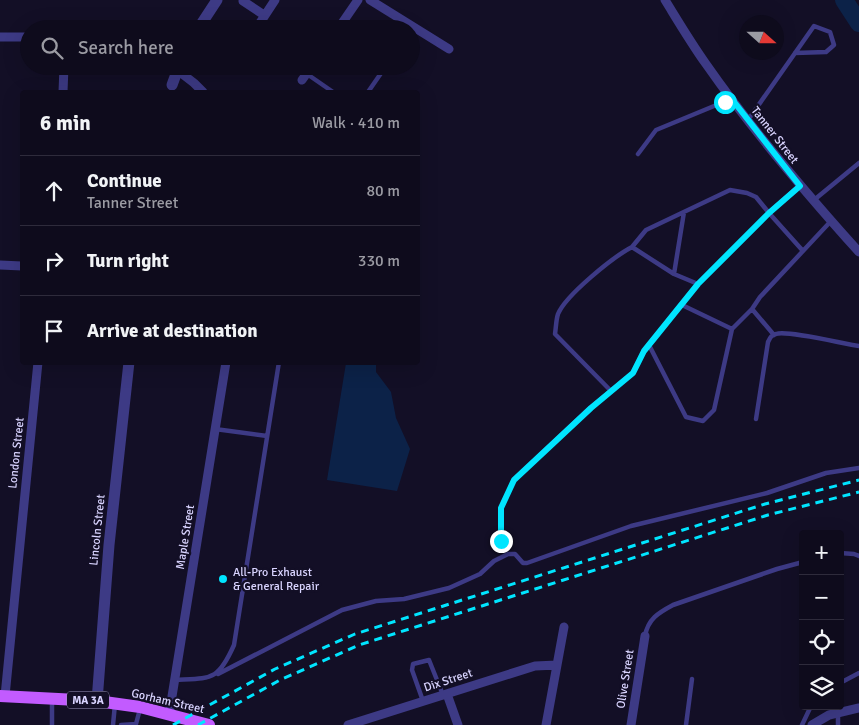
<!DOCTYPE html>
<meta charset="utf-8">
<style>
body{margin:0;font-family:Signika,sans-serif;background:#1c1929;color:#f1f3f6}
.controls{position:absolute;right:15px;bottom:15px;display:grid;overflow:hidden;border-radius:5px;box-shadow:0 5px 20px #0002}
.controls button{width:45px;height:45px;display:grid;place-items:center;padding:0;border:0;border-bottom:1px solid #2e2b3b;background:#0e0b1c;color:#f1f3f6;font:25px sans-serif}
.compass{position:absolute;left:739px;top:15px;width:45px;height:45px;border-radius:50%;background:#0e0b1c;box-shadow:0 5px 20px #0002;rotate:111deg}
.stop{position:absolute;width:15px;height:15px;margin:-11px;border:4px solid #00e5ff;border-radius:50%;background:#fff}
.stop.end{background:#00e5ff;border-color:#fff;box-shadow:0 1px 5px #0008}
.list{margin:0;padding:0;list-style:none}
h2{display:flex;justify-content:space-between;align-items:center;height:65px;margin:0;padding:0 20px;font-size:21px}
h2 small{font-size:16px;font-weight:400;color:#9b9ba3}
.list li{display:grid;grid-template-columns:32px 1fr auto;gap:15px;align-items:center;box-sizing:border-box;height:70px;padding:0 20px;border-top:1px solid #2e2b3b}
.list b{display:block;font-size:19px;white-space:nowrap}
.list p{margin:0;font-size:16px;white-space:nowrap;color:#9b9ba3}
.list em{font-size:16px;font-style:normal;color:#9b9ba3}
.icon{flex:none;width:28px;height:28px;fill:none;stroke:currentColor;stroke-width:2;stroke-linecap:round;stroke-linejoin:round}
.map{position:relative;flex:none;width:859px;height:725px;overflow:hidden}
.search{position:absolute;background:#0e0b1c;box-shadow:0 5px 20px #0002;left:20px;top:20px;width:400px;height:55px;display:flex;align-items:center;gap:12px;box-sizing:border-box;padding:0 18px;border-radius:28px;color:#9b9ba3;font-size:19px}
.panel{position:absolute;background:#0e0b1c;box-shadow:0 5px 20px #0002;left:20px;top:90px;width:400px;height:275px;border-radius:5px}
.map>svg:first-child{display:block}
.water{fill:#0c2248}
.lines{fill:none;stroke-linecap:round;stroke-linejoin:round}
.river{stroke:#0c2248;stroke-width:18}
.service{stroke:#3d3a85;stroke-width:4.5}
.minor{stroke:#3d3a85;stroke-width:9}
.tertiary{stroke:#3d3a85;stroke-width:11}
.primary{stroke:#c25bff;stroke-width:12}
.rail{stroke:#00e5ff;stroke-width:3;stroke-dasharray:8 6;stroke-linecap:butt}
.tertiary-bridge{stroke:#3d3a85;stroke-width:11}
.route{stroke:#00e5ff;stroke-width:6}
.poi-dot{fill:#00e5ff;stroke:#130f26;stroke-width:2}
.labels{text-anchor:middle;stroke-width:4.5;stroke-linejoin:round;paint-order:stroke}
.shield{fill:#130f26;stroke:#9e99be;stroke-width:1}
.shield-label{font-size:11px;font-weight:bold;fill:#d9d4ff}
.street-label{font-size:12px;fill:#d9d4ff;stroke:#130f26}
.poi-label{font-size:12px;fill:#d9d4ff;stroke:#130f26;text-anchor:start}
</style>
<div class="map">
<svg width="859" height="725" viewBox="0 0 859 725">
<rect width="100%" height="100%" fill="#130f26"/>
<path class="water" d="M346 363H376V372L391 392 396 418 410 449 397 491 327 480Z"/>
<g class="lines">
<path class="river" d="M844 0 859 23"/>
<path class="service" d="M307 74 333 92
M368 92 386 66
M748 120 814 26 830 32 834 45 826 52 795 53
M638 154 656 130 731 99
M800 185 769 213 803 251
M814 200 859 163
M674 274 684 212
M682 305 732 329
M774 335 752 309 760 297 831 221
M649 345 686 417 703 421 714 410 732 329 752 309
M611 391 555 334C556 328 556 320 558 314 566 295 613 257 632 247
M756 419 768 342C770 338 771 335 776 334 787 330 844 344 859 346
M215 429 267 436
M501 541V508L514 480 591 407 633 373 644 351 698 284 769 213 756 197 747 193 730 190 646 230 632 247 674 274 698 284
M840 553 854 554 859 556
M645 636C648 619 658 613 673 605L777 569 803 562
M218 674 342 610 376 601 404 599 449 588 480 574 494 561 508 554H515L523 563H527L631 526 767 493 826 473 859 468
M175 680C212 678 218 681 234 645L279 362
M840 683 859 673
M423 701 412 670 413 664 429 660 443 695
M52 725V700
M113 725 115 704
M121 725 136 724 140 709
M686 725 692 679
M802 725 811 706
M838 725V713"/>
<path class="minor" d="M370 0 449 49
M665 0C678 21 691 43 706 64 752 130 805 192 859 252
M243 1 264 15
M256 29 275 0
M338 29 358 0
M0 37H29
M172 66 194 83 203 92
M302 80 312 66
M63 92 64 66
M0 265 22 266
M447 694 458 725
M5 696 38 362
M169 715 226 362
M348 725 535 666 557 665
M546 725 564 627
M631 725 645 636
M812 725 829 715 859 708"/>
<path class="tertiary" d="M198 29 217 0
M97 701 109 545 129 362"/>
<path class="primary" d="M0 696 97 701 140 707 209 725"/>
<path class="rail" d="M173 725 275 669 355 634 765 504 859 480
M198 725 280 680 359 645 768 515 859 492"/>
<path class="tertiary-bridge" d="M172 85 179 66"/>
</g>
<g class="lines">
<path class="route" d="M501 541V508L514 480 591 408 633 373 644 351 698 284 769 213 800 186 731 98 725 102"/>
</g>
<circle class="poi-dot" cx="223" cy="579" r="5"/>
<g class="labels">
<rect class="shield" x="67" y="691.5" width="42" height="17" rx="4"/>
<g class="shield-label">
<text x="88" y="704">MA 3A</text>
</g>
<g class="street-label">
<text transform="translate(775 135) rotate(52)" y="4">Tanner Street</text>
<text transform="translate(16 453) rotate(-84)" y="4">London Street</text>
<text transform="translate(97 530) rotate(-84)" y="4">Lincoln Street</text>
<text transform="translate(185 537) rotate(-81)" y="4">Maple Street</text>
<text transform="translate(625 679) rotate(-81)" y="4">Olive Street</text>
<text transform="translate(448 680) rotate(-18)" y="4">Dix Street</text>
<text transform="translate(168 701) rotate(13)" y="4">Gorham Street</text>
</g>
<g class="poi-label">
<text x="233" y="576">All-Pro Exhaust<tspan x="233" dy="14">&amp; General Repair</tspan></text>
</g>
</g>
</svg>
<div class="controls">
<button>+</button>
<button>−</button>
<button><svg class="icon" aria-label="locate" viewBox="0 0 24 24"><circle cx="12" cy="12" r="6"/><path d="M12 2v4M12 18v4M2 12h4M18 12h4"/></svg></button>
<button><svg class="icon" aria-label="layers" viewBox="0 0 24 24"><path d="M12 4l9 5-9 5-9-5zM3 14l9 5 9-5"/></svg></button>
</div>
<svg class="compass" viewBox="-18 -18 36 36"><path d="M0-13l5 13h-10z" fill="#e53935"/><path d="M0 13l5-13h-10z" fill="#9b9ba3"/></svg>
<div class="stop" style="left:725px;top:102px"></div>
<div class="stop end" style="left:501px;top:541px"></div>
<div class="search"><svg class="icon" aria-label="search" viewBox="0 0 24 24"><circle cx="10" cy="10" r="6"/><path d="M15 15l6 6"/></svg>Search here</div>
<section class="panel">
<h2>6 min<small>Walk · 410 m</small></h2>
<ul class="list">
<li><svg class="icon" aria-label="ahead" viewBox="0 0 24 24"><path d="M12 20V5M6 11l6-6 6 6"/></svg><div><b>Continue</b><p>Tanner Street</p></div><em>80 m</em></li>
<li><svg class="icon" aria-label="right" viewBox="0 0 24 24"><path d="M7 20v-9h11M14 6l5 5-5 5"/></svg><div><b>Turn right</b></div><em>330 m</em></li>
<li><svg class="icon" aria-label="arrive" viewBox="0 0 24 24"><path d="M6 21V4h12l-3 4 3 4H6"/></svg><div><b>Arrive at destination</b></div></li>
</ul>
</section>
</div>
